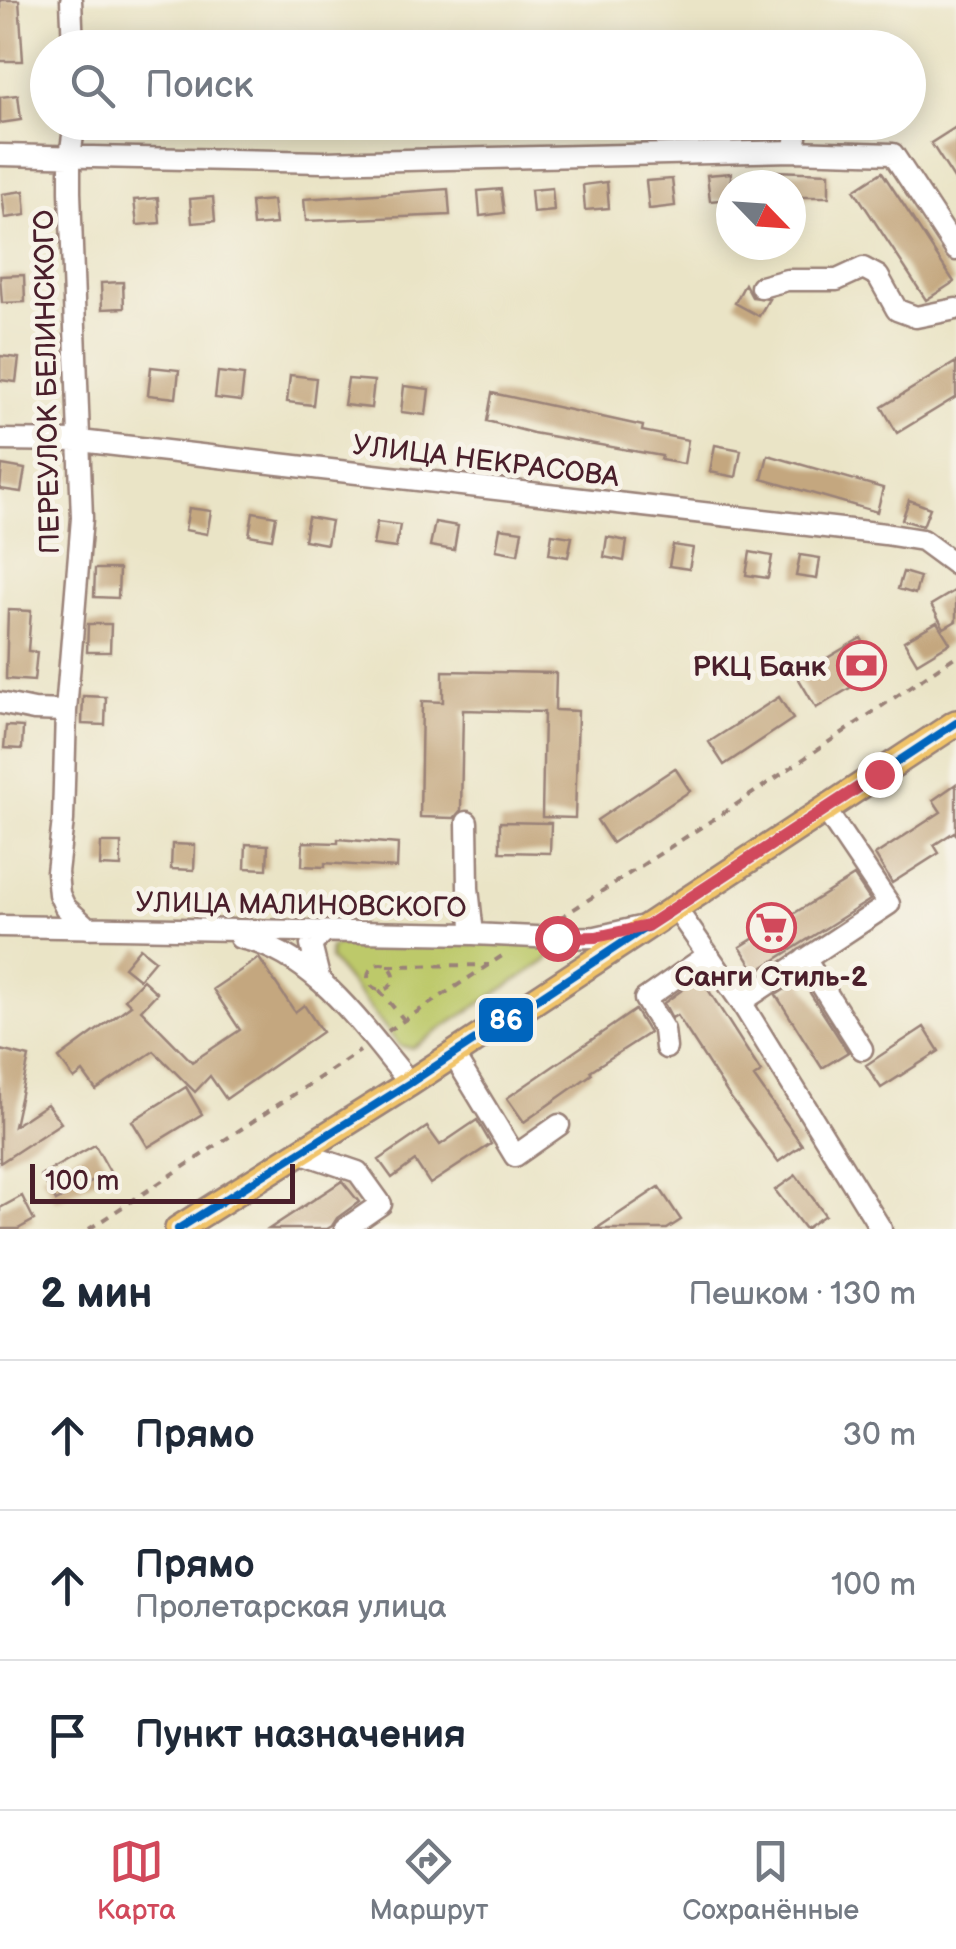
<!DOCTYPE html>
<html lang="ru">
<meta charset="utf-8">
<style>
body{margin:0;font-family:"Balsamiq Sans",sans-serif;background:#f6f6f7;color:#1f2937}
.compass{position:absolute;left:716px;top:170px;width:90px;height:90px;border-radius:50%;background:#fff;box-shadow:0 5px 25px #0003;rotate:115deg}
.scale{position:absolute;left:30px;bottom:25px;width:265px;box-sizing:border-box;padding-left:10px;border:5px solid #4a1f2b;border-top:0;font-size:28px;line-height:35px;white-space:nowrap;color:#4a1f2b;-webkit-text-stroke:8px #f7f3e8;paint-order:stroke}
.stop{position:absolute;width:30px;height:30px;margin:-22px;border:8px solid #d1495b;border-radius:50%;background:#fff}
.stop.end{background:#d1495b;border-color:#fff;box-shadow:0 2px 10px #0008}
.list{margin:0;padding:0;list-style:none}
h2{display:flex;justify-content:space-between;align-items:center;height:130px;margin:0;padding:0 40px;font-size:42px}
h2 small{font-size:32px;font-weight:400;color:#747a83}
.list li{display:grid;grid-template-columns:65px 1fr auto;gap:30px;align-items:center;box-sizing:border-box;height:150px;padding:0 40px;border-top:2px solid #e0e1e3}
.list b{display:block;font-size:38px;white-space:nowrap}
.list p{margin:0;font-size:32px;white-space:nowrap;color:#747a83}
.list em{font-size:32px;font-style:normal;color:#747a83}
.icon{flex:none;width:55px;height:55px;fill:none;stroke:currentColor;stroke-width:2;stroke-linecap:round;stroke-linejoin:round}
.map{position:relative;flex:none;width:956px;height:1229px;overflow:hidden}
.search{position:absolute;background:#fff;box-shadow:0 5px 25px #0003;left:30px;right:30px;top:30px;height:110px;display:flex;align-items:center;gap:25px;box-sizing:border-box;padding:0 35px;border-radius:55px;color:#747a83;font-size:38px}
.sheet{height:580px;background:#fff}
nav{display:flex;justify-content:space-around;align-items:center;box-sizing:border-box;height:140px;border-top:2px solid #e0e1e3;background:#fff;font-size:28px;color:#747a83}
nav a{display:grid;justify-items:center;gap:5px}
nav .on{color:#d1495b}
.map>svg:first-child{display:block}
.green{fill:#bdc96b;stroke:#84744b;stroke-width:2.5}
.building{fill:#c4a77f}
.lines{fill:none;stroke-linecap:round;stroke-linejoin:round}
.minor-casing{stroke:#9a8278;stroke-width:25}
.major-casing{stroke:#9a8278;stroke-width:30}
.path{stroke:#9a8278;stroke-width:4;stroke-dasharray:8 8;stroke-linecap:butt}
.minor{stroke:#fff;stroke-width:20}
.major{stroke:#f0c369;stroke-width:25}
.bus-1-casing{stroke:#f7f3e8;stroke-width:15}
.bus-1{stroke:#0065bd;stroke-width:8}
.route{stroke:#d1495b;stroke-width:12}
.labels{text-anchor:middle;stroke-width:10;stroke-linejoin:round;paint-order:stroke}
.street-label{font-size:28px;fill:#4a1f2b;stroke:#f7f3e8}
.poi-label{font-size:28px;font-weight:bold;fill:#4a1f2b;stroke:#f7f3e8;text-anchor:end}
.line-badge{stroke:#f7f3e8;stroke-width:4}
.badge-label{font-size:28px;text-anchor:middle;font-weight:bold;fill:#fff}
</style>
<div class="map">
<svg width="956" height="1229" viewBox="0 0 956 1229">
<rect width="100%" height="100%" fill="#f7f3e8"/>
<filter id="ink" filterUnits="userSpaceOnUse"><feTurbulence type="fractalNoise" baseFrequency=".01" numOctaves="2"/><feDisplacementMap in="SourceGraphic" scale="20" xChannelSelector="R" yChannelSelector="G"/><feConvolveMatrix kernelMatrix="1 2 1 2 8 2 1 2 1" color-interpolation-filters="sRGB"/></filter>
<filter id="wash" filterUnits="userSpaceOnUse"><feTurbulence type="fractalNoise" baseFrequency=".0048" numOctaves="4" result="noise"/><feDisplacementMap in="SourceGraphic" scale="40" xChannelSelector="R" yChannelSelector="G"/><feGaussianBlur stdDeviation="2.25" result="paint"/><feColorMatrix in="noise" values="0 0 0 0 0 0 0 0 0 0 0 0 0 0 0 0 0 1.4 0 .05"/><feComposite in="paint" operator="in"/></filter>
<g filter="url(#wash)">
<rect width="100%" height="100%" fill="#eae4c6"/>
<path class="green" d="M338 943H542L553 953 546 961 412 1048 400 1046 330 959V948Z"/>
<g id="blocks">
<path class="building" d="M0 0H19L23 61H0Z
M128 33 129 48H87L86 38Z
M18 95 21 120 0 123V97Z
M956 127V182L931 143Z
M774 171 829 173V197H791V185H774Z
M882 172 954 282 926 300 854 190Z
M731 173V199L710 201 707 175Z
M672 179 675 206 649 209 646 181Z
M607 182 609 208 585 210 583 185Z
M552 188 554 211 533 213 531 190Z
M448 189 450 215 306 221 304 199Z
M501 189 504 213 480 216 478 191Z
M24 191 26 215 5 218 2 194Z
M213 197 215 221 192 223 190 199Z
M158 198 160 223 137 225 134 200Z
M273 200 276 224 253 226 251 202Z
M24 275 25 302 2 303 0 276Z
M123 282 124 308 102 309 101 283Z
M745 284 752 297 769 299 759 316 735 303Z
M0 356 19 358 16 382 0 380Z
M956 362V397L897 433 882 407Z
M151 367 179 370 176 398 148 395Z
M218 372 244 375 241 401 215 398Z
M290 375 316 378 313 405 287 402Z
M348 379 374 381 371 408 344 405Z
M404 386 429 389 426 415 401 412Z
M492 393 643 426 642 431 688 440 684 464 661 460 662 456 533 433 487 421Z
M715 445 741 450 736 477 710 472Z
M768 455 883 488 877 512 762 479Z
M2 465 25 469 21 492 0 489Z
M909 500 930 508 923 526 902 520Z
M189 508 211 511 207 534 185 530Z
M253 512 276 516 272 539 249 535Z
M308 517 331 521 327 544 304 540Z
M377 522 400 525 396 548 373 545Z
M435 522 458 526 454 550 430 546Z
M500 528 522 531 518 554 496 550Z
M552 534 572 537 568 557 549 554Z
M607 537 627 541 624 561 604 557Z
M673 545 693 548 689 569 669 566Z
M750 552 772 556 768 578 746 575Z
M800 555 820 558 817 579 796 576Z
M95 569H119L118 598 94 597Z
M903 572 920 577 915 594 898 589Z
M956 590V621L944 628 931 605Z
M8 610 31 611 28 651 37 652 34 681 6 679Z
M937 622 950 643 917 663 904 641Z
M88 624H111L110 652H87Z
M861 638 880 670 816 708 797 676Z
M443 671 556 673 555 710 578 711 575 818 542 817 544 712 463 710 461 810 454 818 420 817 422 701 443 702Z
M83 696 106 697 105 725 82 724Z
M779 697 793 719 724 765 709 742Z
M6 726 23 727 22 749 4 748Z
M675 768 690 791 612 843 597 820Z
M956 784V834L954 832 934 845 939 853 892 883 875 855 941 812 933 800Z
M500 822 551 823 550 853 500 852Z
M338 839 398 844 397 868 325 863V867L302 866 303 842 338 843Z
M101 843H121V867L100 866Z
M172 844 195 845 194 870 171 869Z
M246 844 268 845 267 869 245 868Z
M854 876 870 900 756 972 740 947Z
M140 948 155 960 139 979 124 967Z
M259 958 295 1012 304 1005 322 1032 226 1099 210 1076 195 1092 154 1051 96 1090 83 1072 74 1079 59 1058 131 1005 125 999 143 980 157 993 141 1010 192 1062 240 1030 213 989Z
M700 977 761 1072 754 1077 802 1145 778 1162 728 1094 677 1015 672 1018 664 1003Z
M801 979 848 1052 822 1068 776 995Z
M635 1010 649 1033 590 1071 592 1074 524 1122 507 1098Z
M924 1027 939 1051 881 1088 866 1065Z
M0 1050 29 1057 14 1126 47 1104 61 1123 0 1163Z
M186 1087 202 1114 148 1147 132 1121Z
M477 1120 491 1144 430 1184 415 1161 392 1178 379 1160 427 1127 440 1145Z
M95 1145 110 1172 56 1201 41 1175Z
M796 1175 825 1215 805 1229 775 1190Z
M342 1181 359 1202 337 1218 332 1226 327 1229H269Z
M659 1187 681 1220 667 1229H596Z
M22 1196 34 1220 18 1229H0V1208Z"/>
</g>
</g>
<g filter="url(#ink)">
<use href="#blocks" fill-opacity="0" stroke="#9a8278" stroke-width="2.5"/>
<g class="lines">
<defs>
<path id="minor" d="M71 0 73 48
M75 122 70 156V192L82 518 66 711 63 820 57 872 59 894 65 907 88 928
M793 151 799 122
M0 155 323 162 793 151 893 154 956 250
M761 287 787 280H837L863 268 878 276 897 310 916 317 956 309
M0 440 80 441 885 534 922 540 956 565
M0 703 34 710 66 711
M467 822 468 888 473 934
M674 906 741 1002 881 1229
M0 926 473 934 557 938 596 937 640 927
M240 938C315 953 363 1028 410 1083
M805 959 862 1049
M320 981 311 945 324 932
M741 1002 889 904 825 809
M666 1048 664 1030 645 999 708 955
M453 1054 515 1156 559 1125
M299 1152 358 1172 381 1204 345 1229"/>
<path id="major" d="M178 1229 410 1083 956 723"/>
</defs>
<use href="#minor" class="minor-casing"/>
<use href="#major" class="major-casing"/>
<path class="path" d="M560 918 731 808 956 656
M368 977a13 13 0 1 1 26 0a13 13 0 1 1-26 0Z
M388 966 489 965
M379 990 405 1021
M388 1031 505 954
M89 1229 360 1051"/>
<use href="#minor" class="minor"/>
<use href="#major" class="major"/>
<defs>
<path id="bus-1" d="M178 1229 410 1083 956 723"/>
</defs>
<use href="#bus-1" class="bus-1-casing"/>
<use href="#bus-1" class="bus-1"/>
</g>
</g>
<g class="lines" filter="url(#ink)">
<path class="route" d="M557 938 596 937 647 926 879 774"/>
</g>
<defs>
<symbol id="bank-ring" viewBox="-11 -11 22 22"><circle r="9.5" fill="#f7f3e8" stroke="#d1495b" stroke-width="1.5"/><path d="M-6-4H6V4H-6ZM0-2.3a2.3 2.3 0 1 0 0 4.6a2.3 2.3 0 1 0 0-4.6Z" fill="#d1495b"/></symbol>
<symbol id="supermarket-ring" viewBox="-11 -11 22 22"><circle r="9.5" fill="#f7f3e8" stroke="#d1495b" stroke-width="1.5"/><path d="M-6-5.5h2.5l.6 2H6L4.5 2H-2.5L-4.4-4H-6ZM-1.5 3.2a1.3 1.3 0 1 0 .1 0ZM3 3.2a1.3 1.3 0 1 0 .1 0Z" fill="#d1495b"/></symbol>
</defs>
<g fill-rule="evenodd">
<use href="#bank-ring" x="834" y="638" width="55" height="55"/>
<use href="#supermarket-ring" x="744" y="900" width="55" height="55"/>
</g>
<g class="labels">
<g class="street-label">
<text transform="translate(46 382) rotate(-91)" y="10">ПЕРЕУЛОК БЕЛИНСКОГО</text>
<text transform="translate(486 460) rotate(7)" y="10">УЛИЦА НЕКРАСОВА</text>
<text transform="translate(301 904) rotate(1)" y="10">УЛИЦА МАЛИНОВСКОГО</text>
</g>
<g class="poi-label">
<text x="826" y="676">РКЦ Банк</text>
<text x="771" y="986" text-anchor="middle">Санги Стиль-2</text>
</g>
</g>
<rect class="line-badge" x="477" y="996" width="58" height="48" rx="10" fill="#0065bd"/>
<g class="badge-label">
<text x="506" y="1029">86</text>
</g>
</svg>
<svg class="compass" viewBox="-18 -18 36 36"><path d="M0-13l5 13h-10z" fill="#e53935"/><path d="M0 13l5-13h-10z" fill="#747a83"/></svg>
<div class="scale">100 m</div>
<div class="stop" style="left:557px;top:938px"></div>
<div class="stop end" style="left:879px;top:774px"></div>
<div class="search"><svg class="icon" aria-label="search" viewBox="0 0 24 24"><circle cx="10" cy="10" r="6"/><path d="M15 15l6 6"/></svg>Поиск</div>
</div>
<section class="sheet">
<h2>2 мин<small>Пешком · 130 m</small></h2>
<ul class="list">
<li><svg class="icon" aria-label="ahead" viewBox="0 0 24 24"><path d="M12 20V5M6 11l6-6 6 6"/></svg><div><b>Прямо</b></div><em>30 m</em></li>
<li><svg class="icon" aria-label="ahead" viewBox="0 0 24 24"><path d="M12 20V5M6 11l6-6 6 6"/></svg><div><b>Прямо</b><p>Пролетарская улица</p></div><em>100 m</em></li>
<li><svg class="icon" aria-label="arrive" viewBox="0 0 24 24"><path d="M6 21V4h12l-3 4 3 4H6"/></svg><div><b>Пункт назначения</b></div></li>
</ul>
</section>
<nav>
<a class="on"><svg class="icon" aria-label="map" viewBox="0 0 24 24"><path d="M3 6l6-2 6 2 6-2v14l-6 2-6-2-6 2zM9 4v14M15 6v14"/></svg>Карта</a>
<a><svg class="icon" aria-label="directions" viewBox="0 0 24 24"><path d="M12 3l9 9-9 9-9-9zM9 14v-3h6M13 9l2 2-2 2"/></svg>Маршрут</a>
<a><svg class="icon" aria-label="saved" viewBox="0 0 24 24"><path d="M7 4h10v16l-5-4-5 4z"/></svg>Сохранённые</a>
</nav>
